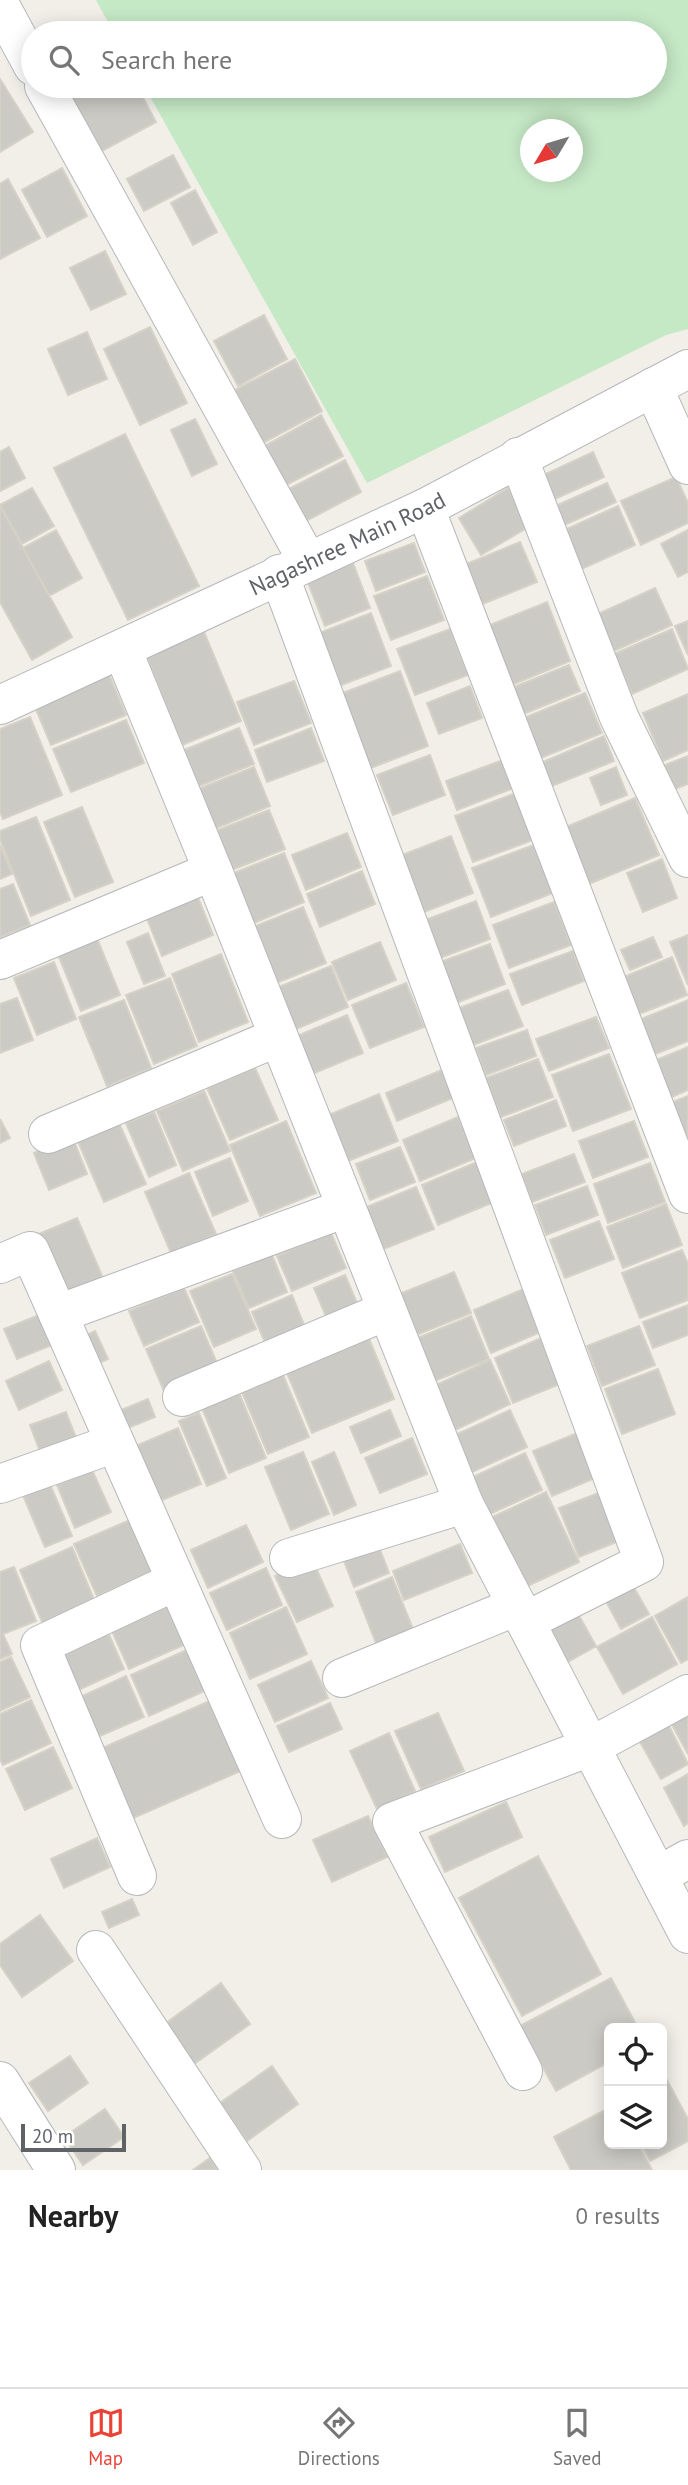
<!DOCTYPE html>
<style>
body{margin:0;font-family:"PT Sans",sans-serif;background:#f2f2f2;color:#222}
.controls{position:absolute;right:21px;bottom:21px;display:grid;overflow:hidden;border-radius:10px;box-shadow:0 4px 18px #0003}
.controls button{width:63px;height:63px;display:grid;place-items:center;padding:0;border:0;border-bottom:2px solid #e0e0e0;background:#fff;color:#222;font:35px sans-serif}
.compass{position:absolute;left:520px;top:119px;width:63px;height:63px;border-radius:50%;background:#fff;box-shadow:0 4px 18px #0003;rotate:232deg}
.scale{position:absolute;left:21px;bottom:18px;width:105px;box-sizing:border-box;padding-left:7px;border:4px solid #5f6368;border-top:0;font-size:19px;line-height:24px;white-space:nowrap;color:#5f6368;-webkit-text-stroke:5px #fff;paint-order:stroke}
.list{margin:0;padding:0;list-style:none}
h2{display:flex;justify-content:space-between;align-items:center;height:91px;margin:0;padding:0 28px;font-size:30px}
h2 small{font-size:23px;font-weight:400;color:#767676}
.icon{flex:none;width:38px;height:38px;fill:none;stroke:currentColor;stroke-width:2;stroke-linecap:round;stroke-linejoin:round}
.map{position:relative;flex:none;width:688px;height:2170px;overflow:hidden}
.search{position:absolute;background:#fff;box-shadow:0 4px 18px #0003;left:21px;right:21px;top:21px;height:77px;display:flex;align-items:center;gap:18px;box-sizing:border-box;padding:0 24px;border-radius:38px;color:#767676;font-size:26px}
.sheet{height:217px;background:#fff}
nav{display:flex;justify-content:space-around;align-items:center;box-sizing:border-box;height:98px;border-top:2px solid #e0e0e0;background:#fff;font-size:19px;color:#767676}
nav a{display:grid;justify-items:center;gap:4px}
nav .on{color:#ea4335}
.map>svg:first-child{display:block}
.green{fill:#c5e8c5;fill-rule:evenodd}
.building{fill:#cccac5;stroke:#d6d1c6;stroke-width:2}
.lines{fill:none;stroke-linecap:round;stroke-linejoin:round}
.street-casing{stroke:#b5b8bc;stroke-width:40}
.street{stroke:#fff;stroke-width:38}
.labels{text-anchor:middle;stroke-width:7;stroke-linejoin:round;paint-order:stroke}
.street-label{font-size:23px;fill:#5f6368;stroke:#fff}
</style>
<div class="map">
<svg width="688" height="2170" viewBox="0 0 688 2170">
<rect width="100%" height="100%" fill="#f1efe8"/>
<path class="green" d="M96 0H688V329L666 335 367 483 144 86H655V33H114ZM530 130H572V172H530Z"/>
<path class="building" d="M0 79 33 132 0 152Z
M65 86H137L156 122 100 152Z
M173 155 190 187 144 211 127 179Z
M62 168 87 216 47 237 22 190Z
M8 179 40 238 0 259V184Z
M195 190 217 232 193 245 171 203Z
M105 251 126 294 91 310 70 268Z
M264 315 287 359 238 386 214 341Z
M150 327 187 403 140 425 104 349Z
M87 332 107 379 68 395 48 349Z
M295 359 322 411 263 443 235 390Z
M321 415 343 456 284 486 263 447Z
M195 419 217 464 192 476 171 430Z
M125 434 199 586 128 620 54 468Z
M9 447 25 478 0 491V452Z
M593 452 604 477 548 502 537 478Z
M345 460 361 492 304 522 287 490Z
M676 477 688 503V523L641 545 621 501Z
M607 483 616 502 560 527 551 508Z
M32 488 54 526 22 544 0 505Z
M508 488 530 526 481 555 459 518Z
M0 506 72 637 32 660 0 602Z
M618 506 635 545 577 571 560 532Z
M56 530 82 578 49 596 23 548Z
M688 530V572L678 577 661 544Z
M520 542 537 582 480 605 464 565Z
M414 543 425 572 376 591 365 561Z
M353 563 370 608 325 626 307 580Z
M427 576 444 620 391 640 374 596Z
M655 588 672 625 614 651 598 614Z
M547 602 570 661 509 686 485 627Z
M371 613 391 666 339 686 319 633Z
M688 621V655L675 626Z
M450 629 468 675 415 695 397 649Z
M672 629 688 669 632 694 614 654Z
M204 632 241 721 182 745 146 655Z
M569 665 580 691 521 715 509 689Z
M400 671 428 746 368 769 340 694Z
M108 672 126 715 51 745 33 702Z
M294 681 311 723 254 745 237 702Z
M470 686 482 718 439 734 427 703Z
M585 693 602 733 536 760 519 720Z
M688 694V750L663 761 643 713Z
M30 717 62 795 3 819 0 812V729Z
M126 720 144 763 71 792 53 749Z
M239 728 254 764 199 786 184 750Z
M311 728 324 761 267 782 255 750Z
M604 736 614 761 547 788 538 764Z
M430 755 445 795 393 815 377 775Z
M688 756V784L675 789 665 765Z
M503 760 514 788 457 810 446 781Z
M254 767 270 806 214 829 198 789Z
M616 767 627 795 601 805 590 778Z
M516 793 533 840 473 862 455 816Z
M635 798 659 855 589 884 566 827Z
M82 807 113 882 75 897 44 822Z
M269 810 285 849 229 871 213 832Z
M36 817 70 900 31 916 0 839V831Z
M347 833 361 867 306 890 292 855Z
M451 836 473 893 419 914 397 857Z
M0 845 12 874 0 879Z
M534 845 553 893 491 917 472 868Z
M284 853 304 902 249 925 229 875Z
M662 859 677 898 643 912 627 873Z
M362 871 375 904 320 927 307 894Z
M13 884 30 925 0 937V889Z
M195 890 213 935 162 956 144 911Z
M476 901 490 939 440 958 425 920Z
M554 902 571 945 509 968 493 925Z
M303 907 326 963 274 984 251 928Z
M148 933 165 976 144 984 127 942Z
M688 935V985L670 942Z
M96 936 120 995 81 1011 57 952Z
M653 937 662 957 630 970 621 950Z
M380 942 396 980 348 1000 332 962Z
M490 944 505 984 456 1003 440 962Z
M573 951 584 981 522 1005 510 974Z
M221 954 248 1022 199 1042 172 974Z
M672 957 687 995 634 1016 619 979Z
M54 962 76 1019 37 1035 14 978Z
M331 966 348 1007 289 1032 271 990Z
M170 978 197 1046 154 1064 126 995Z
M406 983 424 1027 370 1048 352 1005Z
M508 990 523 1026 473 1045 459 1008Z
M17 998 33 1040 0 1053V1004Z
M124 1000 151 1068 107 1086 79 1017Z
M688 1000V1041L648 1057 634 1022Z
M347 1015 363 1053 312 1074 297 1036Z
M596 1017 609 1048 549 1071 536 1039Z
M527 1030 536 1056 486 1075 476 1048Z
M688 1047V1090L665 1100 649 1063Z
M609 1054 631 1109 573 1131 552 1075Z
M538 1059 553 1097 501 1117 486 1078Z
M255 1068 278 1120 230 1140 207 1088Z
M442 1070 453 1098 397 1121 386 1093Z
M204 1091 230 1151 183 1171 157 1111Z
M379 1094 398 1141 343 1163 324 1117Z
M688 1096V1147L665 1105Z
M556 1100 566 1126 514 1146 504 1120Z
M154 1112 176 1165 149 1177 126 1123Z
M458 1117 476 1158 420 1181 403 1140Z
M0 1119 10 1138 0 1143Z
M118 1121 146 1184 104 1202 77 1139Z
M286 1121 316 1193 260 1216 230 1145Z
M634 1121 648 1157 593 1178 579 1141Z
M72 1136 87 1174 49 1190 34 1153Z
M400 1147 415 1182 370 1200 356 1164Z
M574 1154 585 1182 532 1202 522 1174Z
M230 1158 248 1201 213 1216 195 1172Z
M477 1162 494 1202 438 1225 422 1185Z
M650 1163 665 1202 608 1223 594 1184Z
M189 1173 216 1234 171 1253 145 1192Z
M587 1186 598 1215 546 1235 535 1205Z
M416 1187 434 1229 376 1252 359 1210Z
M666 1204 682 1245 623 1268 607 1227Z
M77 1218 103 1278 60 1296 34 1236Z
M599 1221 614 1259 565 1278 550 1240Z
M331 1233 346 1268 292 1291 277 1256Z
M682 1250 688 1264V1300L640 1318 622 1273Z
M272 1255 287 1292 249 1308 233 1271Z
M454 1272 471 1313 414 1336 397 1295Z
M232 1274 256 1329 214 1347 190 1291Z
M345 1275 359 1308 328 1321 314 1288Z
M184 1288 199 1322 144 1346 129 1311Z
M526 1288 543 1331 491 1353 474 1310Z
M292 1295 306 1330 267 1347 252 1312Z
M688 1305V1335L653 1348 643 1322Z
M39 1315 52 1345 17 1359 4 1329Z
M471 1316 489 1359 432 1382 415 1339Z
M201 1326 219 1368 164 1391 146 1349Z
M639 1326 655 1365 602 1386 587 1346Z
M95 1331 108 1359 90 1367 78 1339Z
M541 1338 560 1384 513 1403 495 1358Z
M369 1339 394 1399 312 1433 287 1373Z
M490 1360 510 1404 453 1431 432 1387Z
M49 1361 62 1390 19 1410 6 1381Z
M658 1369 675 1414 622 1434 605 1389Z
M283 1375 309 1437 268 1454 242 1392Z
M239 1393 266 1458 229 1473 202 1408Z
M148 1399 155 1417 118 1432 111 1414Z
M390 1410 401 1436 361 1453 350 1427Z
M510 1410 527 1447 470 1473 453 1436Z
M66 1412 80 1448 44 1462 30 1425Z
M199 1413 226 1478 207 1486 179 1421Z
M178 1428 201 1484 155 1503 131 1448Z
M582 1431 600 1476 552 1496 533 1451Z
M412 1438 427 1474 380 1493 365 1458Z
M303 1452 329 1514 291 1530 265 1467Z
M334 1452 356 1505 334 1515 312 1462Z
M525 1453 542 1490 490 1514 473 1477Z
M92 1470 111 1512 75 1528 57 1485Z
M49 1482 72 1536 45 1547 22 1493Z
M609 1489 629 1537 579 1557 559 1508Z
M546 1492 579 1562 519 1590 486 1520Z
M130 1520 152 1572 97 1596 74 1544Z
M246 1525 263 1562 208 1588 191 1550Z
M460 1544 472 1573 404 1600 393 1571Z
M72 1547 95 1602 43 1624 20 1570Z
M379 1547 389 1573 354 1587 344 1561Z
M312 1559 333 1606 297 1622 275 1576Z
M14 1567 36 1621 3 1634 12 1654 0 1659V1572Z
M266 1568 282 1605 227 1630 210 1593Z
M392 1577 415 1634 378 1648 356 1592Z
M628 1577 649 1614 621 1629 601 1592Z
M688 1597V1659L681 1663 655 1616Z
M573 1605 596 1646 566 1663 543 1621Z
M169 1606 186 1644 129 1669 112 1631Z
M286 1607 307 1654 250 1679 230 1633Z
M652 1617 677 1664 623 1694 597 1647Z
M106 1628 124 1669 72 1693 53 1651Z
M191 1648 209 1689 149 1716 131 1675Z
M11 1657 30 1697 0 1711V1662Z
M311 1661 328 1698 275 1722 258 1685Z
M126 1676 144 1717 93 1739 76 1699Z
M214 1699 245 1769 131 1819 100 1749Z
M31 1700 51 1743 3 1765 0 1759V1714Z
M330 1703 342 1729 289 1752 277 1726Z
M688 1711V1754L670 1721Z
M438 1713 464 1771 421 1789 395 1731Z
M668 1724 688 1764 661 1779 639 1740Z
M389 1733 415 1791 377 1809 350 1751Z
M53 1747 72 1788 25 1810 6 1769Z
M688 1774V1823L684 1826 664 1788Z
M506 1802 522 1837 445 1872 429 1837Z
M368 1816 387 1857 332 1882 313 1840Z
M97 1838 110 1867 64 1888 51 1859Z
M538 1856 601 1974 522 2016 459 1898Z
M132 1899 139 1915 109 1928 102 1912Z
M40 1915 73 1961 22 1997 0 1965V1944Z
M611 1978 638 2028H609V2062L556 2091 520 2026Z
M221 1983 250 2024 194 2064 166 2023Z
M70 2056 88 2083 48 2111 29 2083Z
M272 2066 298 2104 247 2141 220 2103Z
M662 2071 688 2119V2141L650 2161 641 2144H662Z
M609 2108V2144H638L652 2170H571L554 2137Z
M105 2109 124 2137 83 2165 64 2137Z
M210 2158 218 2170H193Z"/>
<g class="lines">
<defs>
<g id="street">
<path d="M0 5 33 66"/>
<path d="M44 86 308 562"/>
<path d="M653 387 688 465"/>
<path d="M518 457 619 717 688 858"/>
<path d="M425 508 688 1194"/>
<path d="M279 574 644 1562 526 1621"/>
<path d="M122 649 213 871 464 1504 688 1934"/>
<path id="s1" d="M0 705 425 508 688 369"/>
<path d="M0 960 213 871"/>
<path d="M48 1134 278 1037"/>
<path d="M0 1264 30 1251 282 1819"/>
<path d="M58 1314 346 1208"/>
<path d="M182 1397 386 1311"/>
<path d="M0 1484 115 1443"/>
<path d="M289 1558 464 1504"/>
<path d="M342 1678 517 1606"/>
<path d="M137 1876 40 1645 176 1581"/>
<path d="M658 1876 688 1859"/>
<path d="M96 1950 242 2170"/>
<path d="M523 2071 392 1822 590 1747 688 1694"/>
<path d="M0 2081 56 2170"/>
</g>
</defs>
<use href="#street" class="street-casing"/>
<use href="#street" class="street"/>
</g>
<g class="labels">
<g class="street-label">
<text dy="8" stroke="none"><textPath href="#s1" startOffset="383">Nagashree Main Road</textPath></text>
</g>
</g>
</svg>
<div class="controls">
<button><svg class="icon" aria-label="locate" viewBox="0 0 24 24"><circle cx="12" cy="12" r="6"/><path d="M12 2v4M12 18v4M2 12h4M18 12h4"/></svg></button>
<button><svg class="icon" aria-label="layers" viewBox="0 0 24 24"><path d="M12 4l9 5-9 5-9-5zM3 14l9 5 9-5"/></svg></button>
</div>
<svg class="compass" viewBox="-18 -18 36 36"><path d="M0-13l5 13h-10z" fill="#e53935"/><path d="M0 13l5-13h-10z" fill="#767676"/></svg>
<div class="scale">20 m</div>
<div class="search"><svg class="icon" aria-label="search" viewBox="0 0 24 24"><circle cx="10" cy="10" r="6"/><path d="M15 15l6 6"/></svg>Search here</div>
</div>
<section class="sheet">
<h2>Nearby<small>0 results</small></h2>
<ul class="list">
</ul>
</section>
<nav>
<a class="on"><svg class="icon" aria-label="map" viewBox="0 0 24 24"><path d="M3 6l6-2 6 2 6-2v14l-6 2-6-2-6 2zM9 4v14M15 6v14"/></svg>Map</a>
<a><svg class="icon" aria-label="directions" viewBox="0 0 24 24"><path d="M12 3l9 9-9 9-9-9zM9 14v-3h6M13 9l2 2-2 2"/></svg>Directions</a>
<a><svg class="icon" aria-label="saved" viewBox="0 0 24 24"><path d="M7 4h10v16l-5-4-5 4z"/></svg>Saved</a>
</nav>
